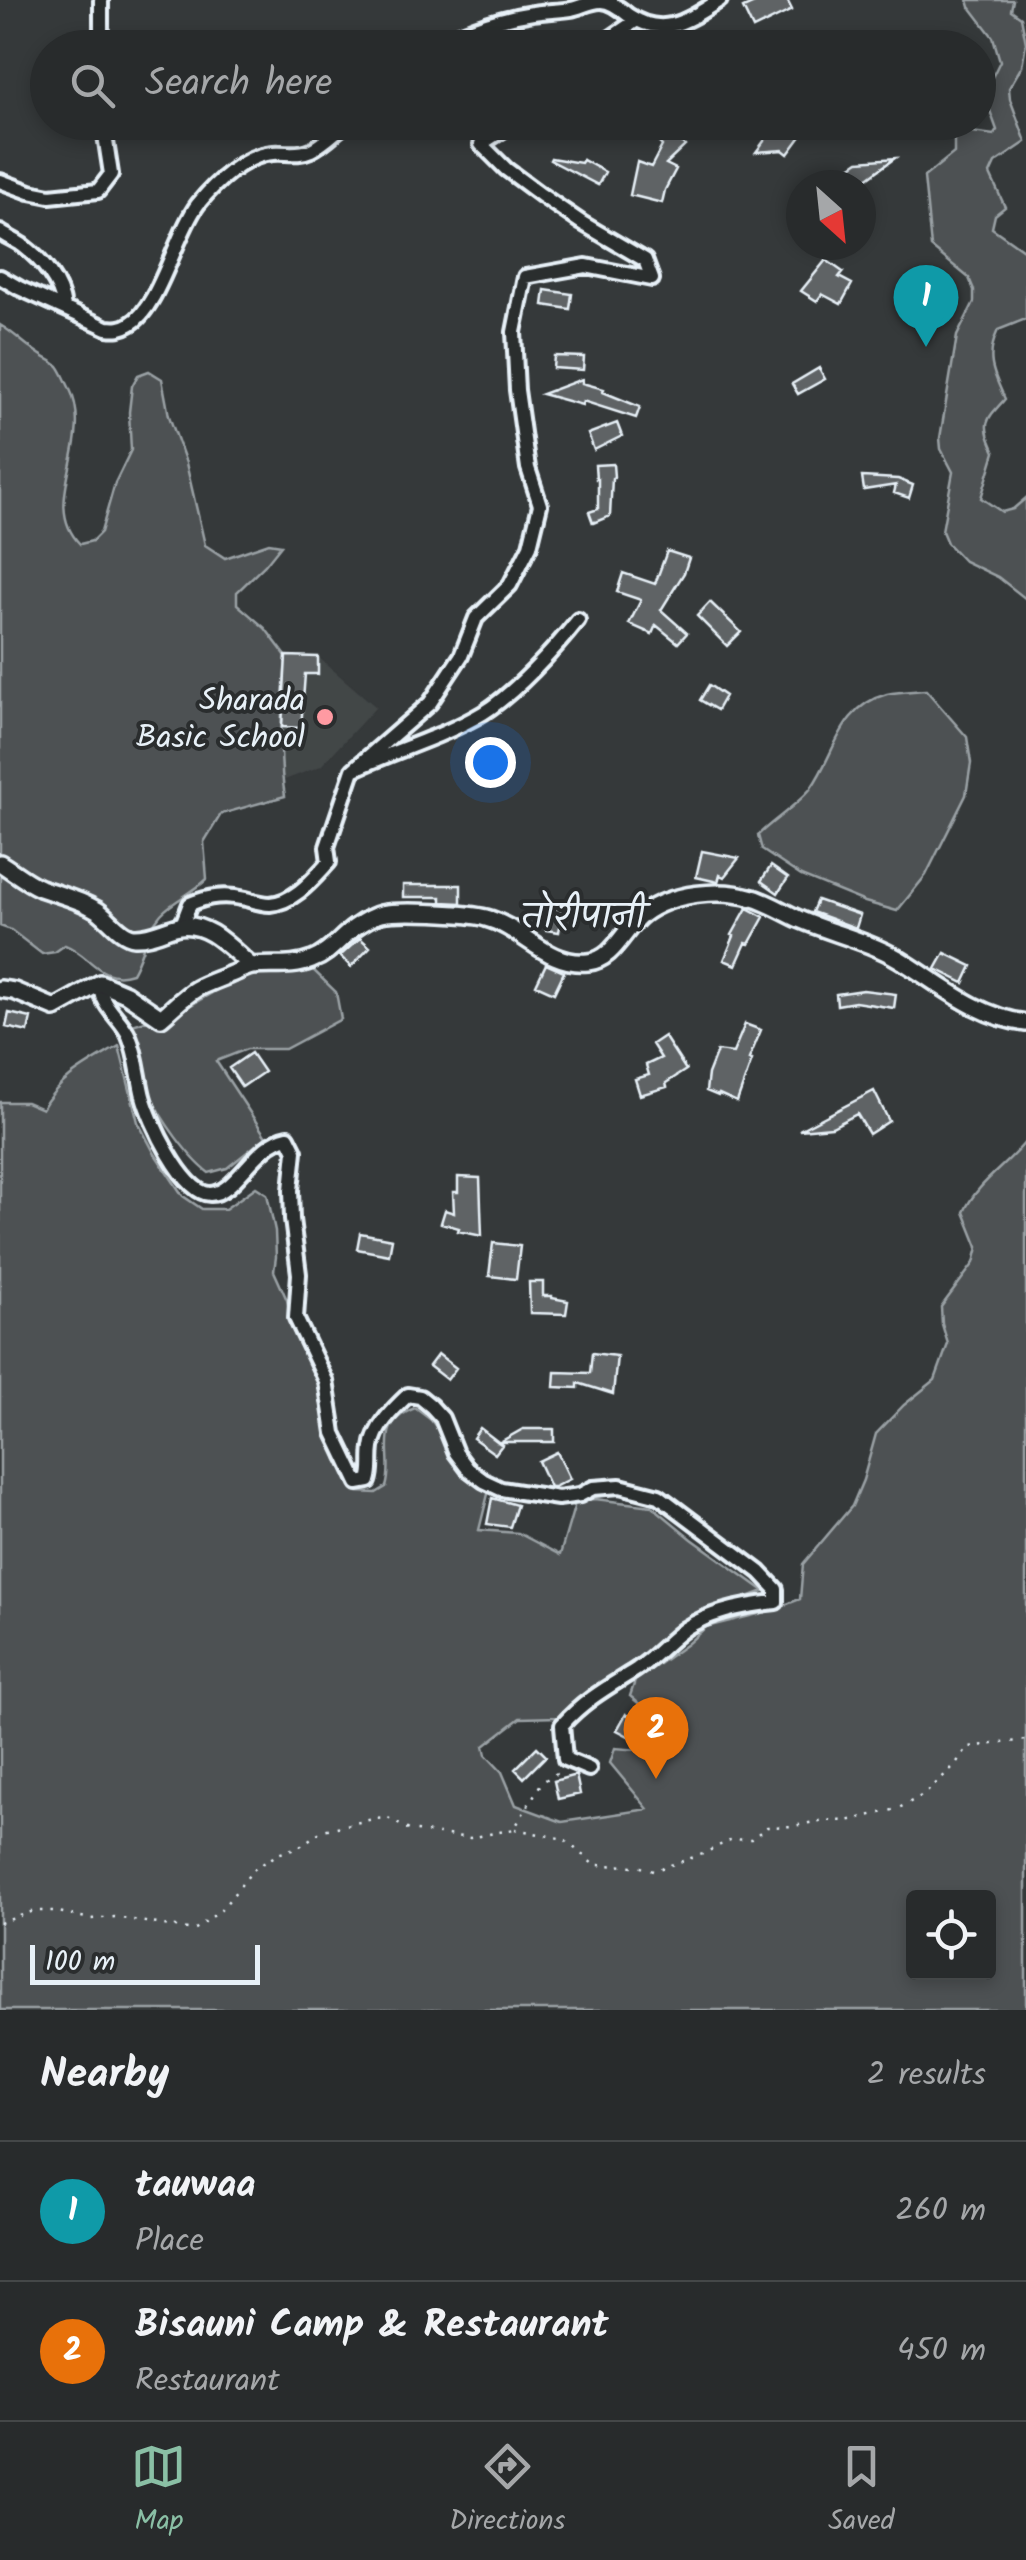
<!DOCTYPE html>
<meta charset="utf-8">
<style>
body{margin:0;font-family:Kalam,"Playpen Sans Deva",sans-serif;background:#303334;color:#f1f3f6}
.controls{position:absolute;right:30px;bottom:30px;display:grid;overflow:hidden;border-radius:10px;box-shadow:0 5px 15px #0003}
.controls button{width:90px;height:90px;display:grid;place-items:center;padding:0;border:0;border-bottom:2px solid #444748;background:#282b2c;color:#f1f3f6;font:50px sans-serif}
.compass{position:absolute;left:786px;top:170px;width:90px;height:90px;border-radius:50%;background:#282b2c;box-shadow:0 5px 15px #0003;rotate:153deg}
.scale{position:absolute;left:30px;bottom:25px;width:230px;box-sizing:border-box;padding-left:10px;border:5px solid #e8f1f8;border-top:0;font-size:28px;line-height:35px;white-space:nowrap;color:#e8f1f8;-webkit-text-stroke:8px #2a2d2e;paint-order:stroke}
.you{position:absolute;left:490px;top:762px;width:35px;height:35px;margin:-25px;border:8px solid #fff;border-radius:50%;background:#1a73e8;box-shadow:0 0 0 15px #1a73e833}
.badge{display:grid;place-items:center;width:65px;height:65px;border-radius:50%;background:#8abfa5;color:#fff;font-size:32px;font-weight:700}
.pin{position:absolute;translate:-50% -82px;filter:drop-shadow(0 2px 5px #0008)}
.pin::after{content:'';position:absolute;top:52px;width:35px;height:30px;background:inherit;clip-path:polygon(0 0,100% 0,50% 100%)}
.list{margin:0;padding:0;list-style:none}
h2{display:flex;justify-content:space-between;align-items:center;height:130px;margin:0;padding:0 40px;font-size:42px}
h2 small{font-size:32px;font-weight:400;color:#a5a7a9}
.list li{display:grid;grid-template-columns:65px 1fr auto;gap:30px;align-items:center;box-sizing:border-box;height:140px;padding:0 40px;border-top:2px solid #444748}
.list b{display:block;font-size:38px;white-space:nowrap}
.list p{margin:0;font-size:32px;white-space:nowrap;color:#a5a7a9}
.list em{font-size:32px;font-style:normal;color:#a5a7a9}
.icon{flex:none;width:55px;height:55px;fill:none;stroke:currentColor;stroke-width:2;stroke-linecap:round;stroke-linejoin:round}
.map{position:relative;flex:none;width:1026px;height:2010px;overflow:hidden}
.search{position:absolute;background:#282b2c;box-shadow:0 5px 15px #0003;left:30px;right:30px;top:30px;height:110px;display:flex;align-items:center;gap:25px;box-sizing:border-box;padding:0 35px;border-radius:55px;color:#a5a7a9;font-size:38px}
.sheet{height:410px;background:#282b2c}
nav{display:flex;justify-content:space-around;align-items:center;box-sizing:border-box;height:140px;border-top:2px solid #444748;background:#282b2c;font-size:28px;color:#a5a7a9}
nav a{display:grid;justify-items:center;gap:5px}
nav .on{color:#8abfa5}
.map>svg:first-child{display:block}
.built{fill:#424647}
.green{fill:#4d5152;stroke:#9aa1a5;stroke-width:2.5;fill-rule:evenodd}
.building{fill:#5f6365;stroke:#e8f1f8;stroke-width:2.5}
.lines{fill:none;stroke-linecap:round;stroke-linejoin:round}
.minor-casing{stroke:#e8f1f8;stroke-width:20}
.tertiary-casing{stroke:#e8f1f8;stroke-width:22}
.path{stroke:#e8f1f8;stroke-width:2.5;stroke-dasharray:2.5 8;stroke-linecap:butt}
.minor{stroke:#2a2d2e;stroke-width:12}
.tertiary{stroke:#2a2d2e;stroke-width:15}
.poi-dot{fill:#ff9aa2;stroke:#2a2d2e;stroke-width:4}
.labels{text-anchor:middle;stroke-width:8;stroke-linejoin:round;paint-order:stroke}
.poi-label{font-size:32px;fill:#e8f1f8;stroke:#2a2d2e;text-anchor:end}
.quarter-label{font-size:38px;fill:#e8f1f8;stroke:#2a2d2e}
</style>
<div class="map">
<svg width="1026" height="2010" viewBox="0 0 1026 2010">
<rect width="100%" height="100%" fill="#35393a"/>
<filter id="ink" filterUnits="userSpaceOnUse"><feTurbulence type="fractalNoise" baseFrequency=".01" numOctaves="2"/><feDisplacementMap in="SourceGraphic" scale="20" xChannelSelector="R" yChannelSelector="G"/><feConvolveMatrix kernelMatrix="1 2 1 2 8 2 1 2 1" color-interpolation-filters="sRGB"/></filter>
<g filter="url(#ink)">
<path class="built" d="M286 656 318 657 376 707 321 766 282 781V727Z"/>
<path class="green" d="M968 0H1013L1011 10 1021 17 1026 43 1022 66 1009 88 1010 99 1026 142 995 163 990 174 1005 207 995 215 992 228 1026 252V319L998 330C985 358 993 373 1005 399 984 422 982 423 995 452L981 498 1002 512 1013 509 1026 498V599L998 577 964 561 947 543 942 531 953 472 941 449 940 438 957 336 974 302V290L969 278 931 247 924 177 954 153V139L964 131 994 135 997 130 984 94 1000 61 993 37 970 7Z
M0 325C14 333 25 345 38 353 44 358 53 361 58 366 62 371 66 381 69 387 97 443 38 501 80 544L92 541 101 532 115 483 131 450 129 412 132 386 138 375 149 371 162 379 169 416 186 463 205 545 225 558 269 543 281 545 265 565 237 592V604L265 628 286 656C283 702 277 751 285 796L221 814 204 842 207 879C193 893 174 900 161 914 145 932 143 955 132 973 100 984 91 955 65 945L55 952 42 954 11 930 0 926Z
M926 690 967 737 971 763 966 795 926 875 897 911 865 902 801 876 762 850 758 835C773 820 800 803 811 788 836 753 839 707 887 694 899 691 913 691 926 690Z
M307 964 336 992 341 1019 285 1049H247L216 1061 266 1137 227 1168 209 1173C189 1158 160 1118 151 1096 142 1074 138 1048 132 1025L184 1009 243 975 260 968Z
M119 1046 138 1122 155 1154 183 1196 202 1209H225L256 1187 267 1194 275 1231 276 1257 274 1271 287 1300 291 1320 324 1392 332 1444 337 1460 358 1492 376 1493 386 1487C396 1456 371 1425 415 1408L431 1420 439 1431 455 1463 465 1477 489 1490 479 1530 518 1533 560 1555 574 1507 570 1501 595 1499 652 1506 692 1539 764 1591 686 1620 652 1648 583 1695 559 1717 520 1718 484 1746 486 1755 502 1772 516 1805 562 1822 648 1809 610 1763 615 1748 653 1751 663 1724 630 1696 635 1681 687 1644 706 1627 766 1612 800 1599 803 1564 852 1506 863 1480 876 1434 904 1405 935 1380 948 1344 942 1324 941 1307 974 1263 978 1247 964 1212C977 1183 1006 1166 1026 1141V2010H0V1102H26L42 1109C59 1078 89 1064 119 1046ZM914 1898H988V1972H914Z"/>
<path class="building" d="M761 0H787L792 10 753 29 743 8Z
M639 122H659L666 126 685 146 666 164 676 169 665 190 662 203 630 195 637 162 651 167 662 146Z
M778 122H796L792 128 802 135 788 154 783 150 756 152Z
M551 158 581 163 583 160 605 172 598 185 550 160Z
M895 158 858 185H840L850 167 859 161Z
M826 260 843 272 839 277 852 284 841 304 822 294 817 301 801 291Z
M545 290 572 294 570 309 543 305Z
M554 356 584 357 583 370 553 368Z
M819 368 825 379 798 394 792 384Z
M582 379V383L604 389 603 392 640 407 636 418 583 401 582 405 542 394Z
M617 423 622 436 594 450 588 434Z
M613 464 614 477 612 478 610 516 593 523 589 512 598 509V479H596L595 465Z
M862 477 898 479 913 485 909 498 894 493 896 485 864 490Z
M667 551 689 558 684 573 661 610 687 633 678 643 656 625 652 634 629 624 641 600 617 592 623 573 655 584Z
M710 602 741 632 727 646 697 616Z
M286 656 318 657V674H305L301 728 282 727Z
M709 685 725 696 717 710 700 700Z
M702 851 739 858 724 877 720 875 718 882 696 877Z
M771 866 788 878 778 893 761 881Z
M403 885H461V903L441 902V897H403Z
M817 900 860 915 856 928 812 912Z
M550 906 563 909 559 932 546 930Z
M747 908 764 917 749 944 746 943 736 965 724 960 734 936 732 935Z
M360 938 370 947 351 967 340 956Z
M945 953 972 966 964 983 936 969Z
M546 964 564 972 554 993 536 985Z
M863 990 896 994 894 1008 855 1002 837 1005 836 994Z
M9 1013 31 1018 28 1032 6 1027Z
M745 1024 761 1030 749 1059 752 1060 737 1102 719 1094 718 1096 706 1091 708 1074 717 1051 733 1053Z
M664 1036 686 1070 666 1083 667 1087 640 1095 635 1079 649 1075 646 1065 661 1058 652 1044Z
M251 1053 264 1072 242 1087 229 1068Z
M874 1091 889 1121 869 1134 857 1114 832 1127 799 1130Z
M458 1177 480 1178 482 1236 458 1231 459 1228 441 1223 445 1210 454 1213 453 1192H458Z
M360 1233 392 1239 389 1255 357 1249Z
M493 1243 520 1246 516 1279 489 1276Z
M529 1282H543V1296H552V1298L568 1301 566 1314 530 1313Z
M592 1353 617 1356 613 1394 578 1383V1388L554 1387 555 1372 590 1373Z
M438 1354 456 1368 447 1380 429 1366Z
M480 1428 502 1445 495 1454 473 1438Z
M523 1429H554V1442H500Z
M557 1452 570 1479 554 1487H550L538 1461Z
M492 1498 517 1505 510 1527 487 1524Z
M626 1714 649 1726 640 1742 617 1730Z
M537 1747 546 1756 524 1778 515 1769Z
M576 1775 580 1794 558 1799 554 1781Z"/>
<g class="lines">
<defs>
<path id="minor" d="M101 0V48
M430 48C461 32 498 18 533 13 545 11 559 11 571 9 581 7 591 1 601 1 611 1 621 9 628 15 664 39 688 20 720 0
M596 48 637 20
M0 181 30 192 50 196 98 191 111 174 103 122
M0 232C7 237 15 240 22 245 42 260 61 283 64 307
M0 277 19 288 107 328C116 329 122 329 130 324 159 308 176 233 198 204 215 183 244 155 273 153 286 152 298 156 311 150 324 144 336 131 348 122
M353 770 430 703 461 656 476 618 510 585 530 546 540 505 528 468 517 390 514 332 525 277 586 266 652 279 645 260 582 223 541 195 506 169 481 144 515 122
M182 925 190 904C209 896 225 894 246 899 253 901 262 904 270 904 295 902 313 879 329 862L327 847 353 770C395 750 443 737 483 713 515 693 554 650 578 620
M100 983C101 988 101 994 103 998 109 1012 123 1022 129 1036 137 1055 138 1076 143 1096 149 1119 183 1194 210 1194 236 1194 255 1143 288 1137L295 1151 291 1190 292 1219 299 1274 296 1318 326 1381 334 1433 358 1483 369 1481C373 1469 370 1460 372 1448 374 1428 393 1409 408 1395L420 1397 431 1406 442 1418 456 1453 468 1469 484 1481 501 1489 558 1498 580 1495 593 1488 620 1486 659 1496 760 1572 776 1589V1602C746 1605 712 1611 686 1628 669 1640 655 1657 637 1669 610 1686 584 1700 562 1725L565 1759 589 1769"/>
<path id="tertiary" d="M0 863C13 871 26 882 40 888 60 895 79 899 97 910 108 917 121 936 134 937 150 938 165 929 179 926 208 921 231 949 251 966
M0 989 14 991 55 1008 100 983 126 994 161 1018C172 1009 184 996 196 989 207 983 220 979 231 974 238 972 245 967 252 966 273 964 292 968 312 960 329 954 340 938 354 928 361 923 372 916 381 914 398 910 469 913 486 918 524 928 546 966 588 962 614 960 624 928 643 914 671 893 721 888 753 898 770 903 785 913 801 920 834 934 868 941 899 959 940 984 977 1017 1026 1023"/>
</defs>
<use href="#minor" class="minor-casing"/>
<use href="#tertiary" class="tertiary-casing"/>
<path class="path" d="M515 1829 564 1839 594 1865 638 1866 653 1871 703 1854 730 1840 751 1839 767 1827 794 1826 825 1820 847 1821 897 1809 925 1794 954 1766 968 1747 1026 1740
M0 1923 34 1911H54L91 1919 115 1917 194 1930 221 1910 253 1870 278 1854 300 1846 323 1830 373 1819 388 1818 409 1830 470 1838 514 1829 542 1782 557 1773"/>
<use href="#minor" class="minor"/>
<use href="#tertiary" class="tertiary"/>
</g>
</g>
<circle class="poi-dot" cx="325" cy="717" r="10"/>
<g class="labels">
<g class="poi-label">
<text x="305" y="710">Sharada<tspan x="305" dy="37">Basic School</tspan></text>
</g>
<g class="quarter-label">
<text x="583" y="928">तोरीपानी</text>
</g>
</g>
</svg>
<div class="controls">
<button><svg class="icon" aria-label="locate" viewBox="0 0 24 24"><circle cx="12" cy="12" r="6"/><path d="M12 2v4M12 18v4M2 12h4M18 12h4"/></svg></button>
</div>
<svg class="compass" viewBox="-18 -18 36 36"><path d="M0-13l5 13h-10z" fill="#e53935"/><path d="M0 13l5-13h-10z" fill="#a5a7a9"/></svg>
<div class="scale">100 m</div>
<div class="you"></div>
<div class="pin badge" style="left:926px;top:347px;background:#0f9aa8">1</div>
<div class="pin badge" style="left:656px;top:1779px;background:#e8710a">2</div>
<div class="search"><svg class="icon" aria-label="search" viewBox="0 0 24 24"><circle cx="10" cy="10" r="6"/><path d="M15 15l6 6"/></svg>Search here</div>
</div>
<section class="sheet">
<h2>Nearby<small>2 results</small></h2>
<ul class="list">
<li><span class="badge" style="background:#0f9aa8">1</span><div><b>tauwaa</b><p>Place</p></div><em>260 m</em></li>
<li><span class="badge" style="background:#e8710a">2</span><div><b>Bisauni Camp &amp; Restaurant</b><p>Restaurant</p></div><em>450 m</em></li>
</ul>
</section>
<nav>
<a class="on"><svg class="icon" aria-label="map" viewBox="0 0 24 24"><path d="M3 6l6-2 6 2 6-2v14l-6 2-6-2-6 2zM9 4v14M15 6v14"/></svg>Map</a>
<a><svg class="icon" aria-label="directions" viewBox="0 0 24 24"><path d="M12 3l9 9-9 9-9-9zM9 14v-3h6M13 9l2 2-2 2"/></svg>Directions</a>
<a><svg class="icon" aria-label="saved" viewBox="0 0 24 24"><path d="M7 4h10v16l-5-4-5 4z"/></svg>Saved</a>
</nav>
